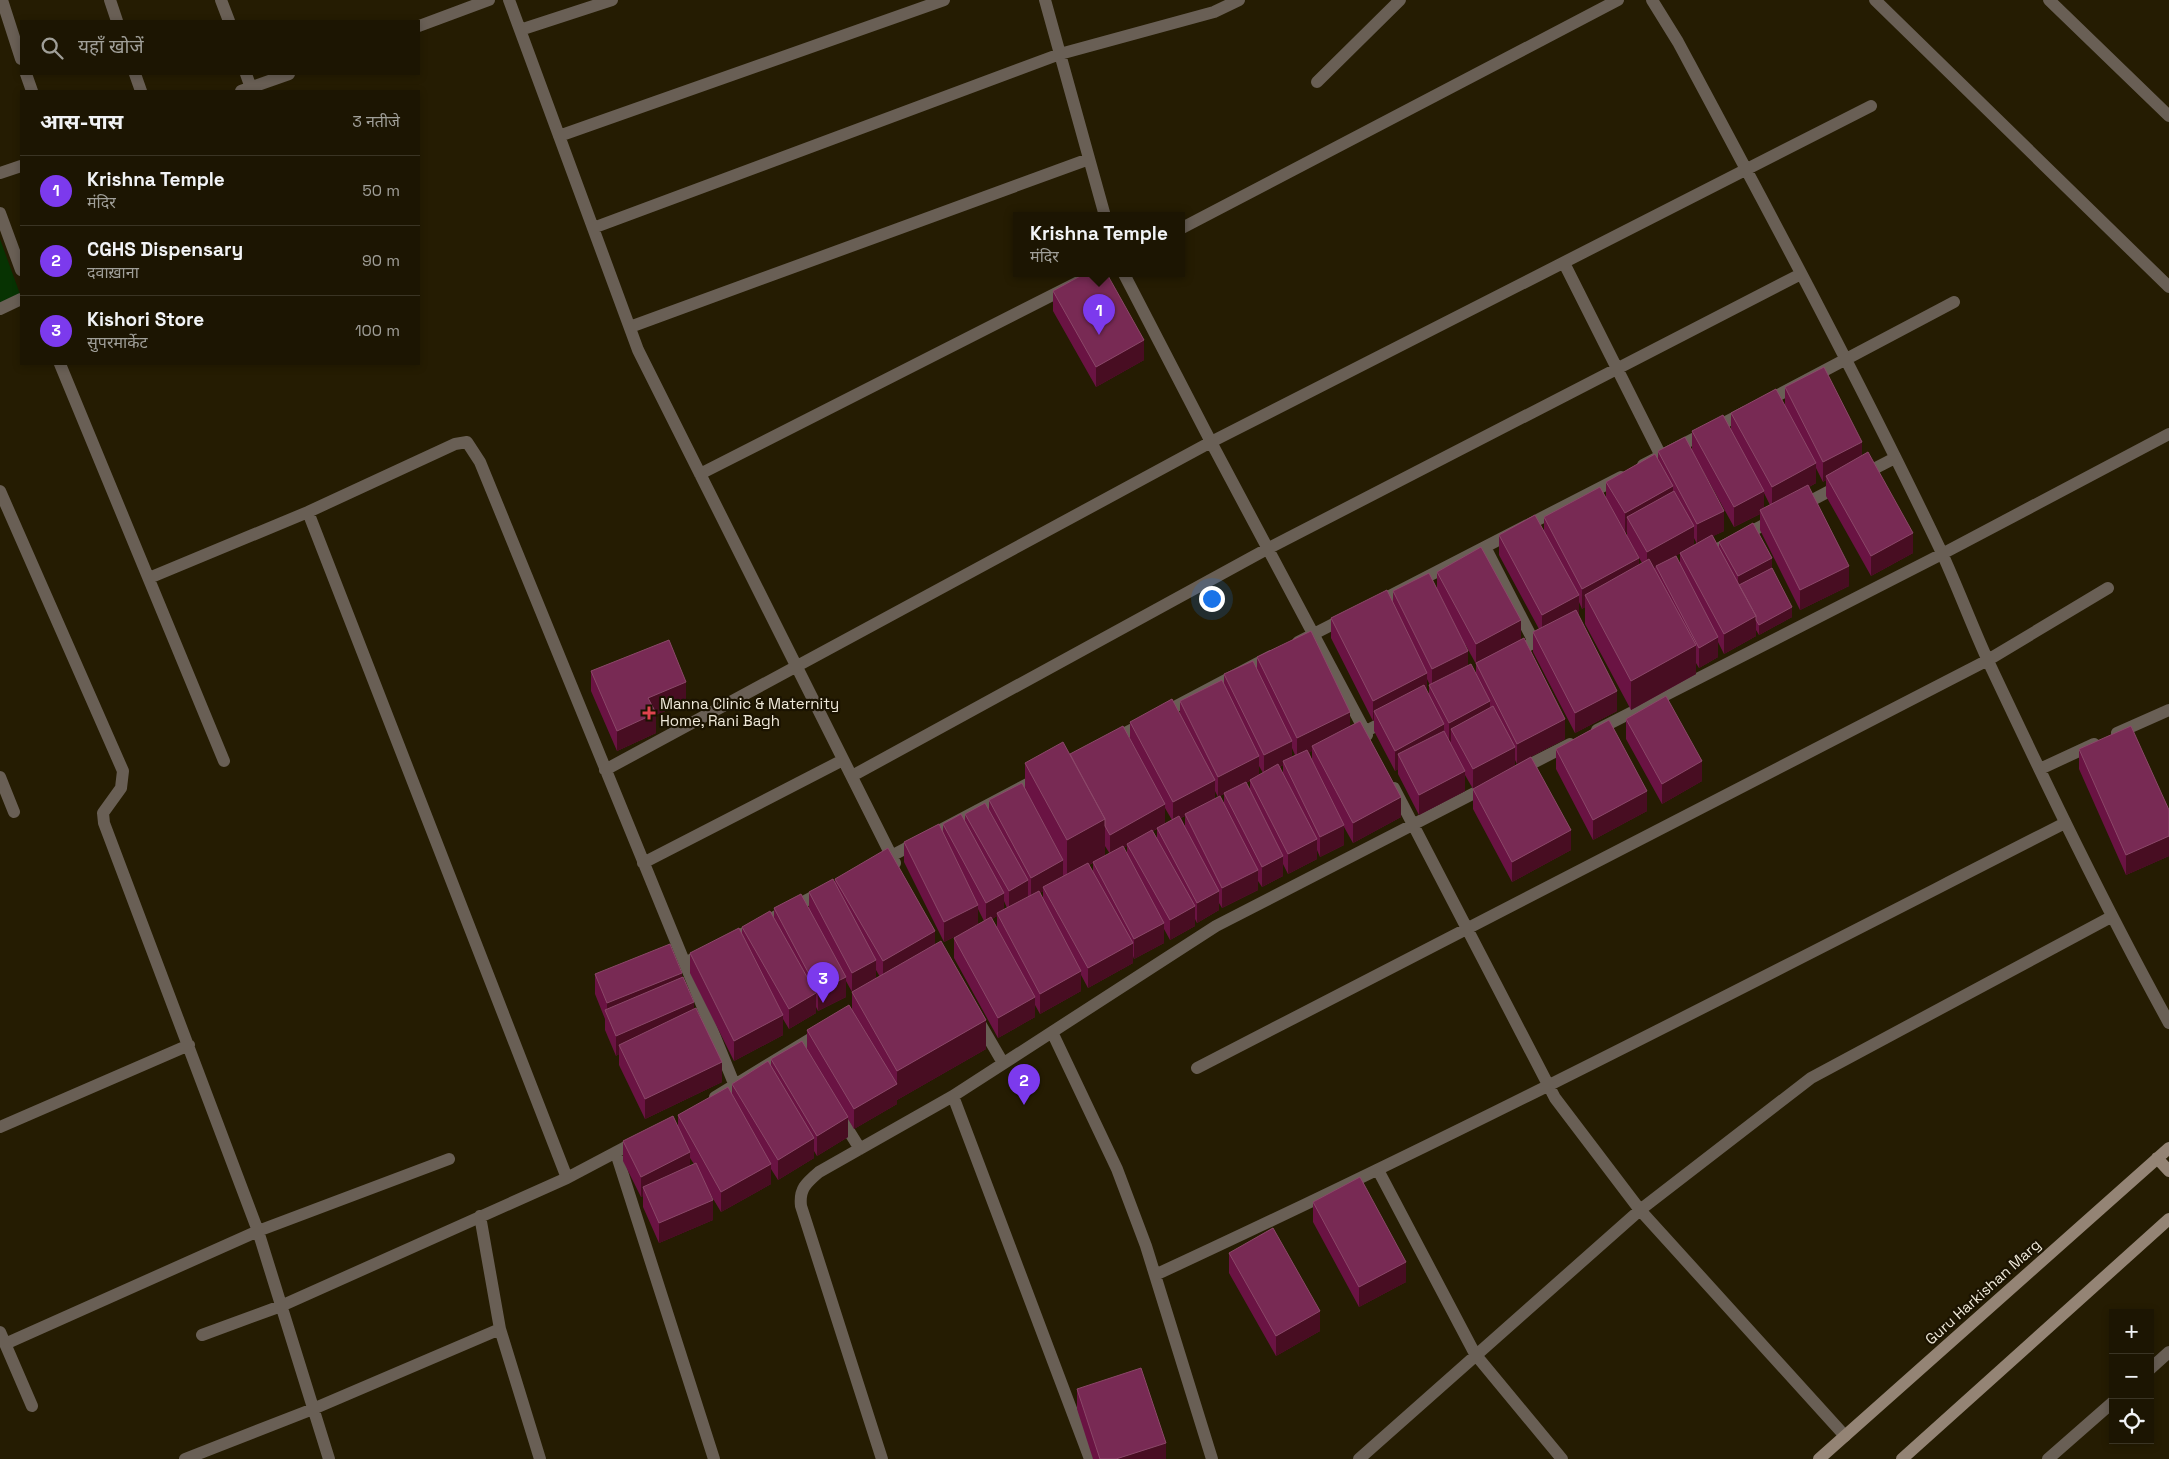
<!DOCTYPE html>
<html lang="hi">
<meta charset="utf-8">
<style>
body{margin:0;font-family:"Space Grotesk","Noto Sans Devanagari",sans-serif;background:#292211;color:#f1f3f6}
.controls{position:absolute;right:15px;bottom:15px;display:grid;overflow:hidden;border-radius:0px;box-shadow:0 2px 8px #0003}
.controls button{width:45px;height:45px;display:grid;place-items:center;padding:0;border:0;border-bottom:1px solid #3a3424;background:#1c1502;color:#f1f3f6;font:25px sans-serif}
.you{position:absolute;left:1211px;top:598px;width:18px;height:18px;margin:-12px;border:4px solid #fff;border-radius:50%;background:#1a73e8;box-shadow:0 0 0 8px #1a73e833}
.badge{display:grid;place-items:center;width:32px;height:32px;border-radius:50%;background:#7c3aed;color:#fff;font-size:16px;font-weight:700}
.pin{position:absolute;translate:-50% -41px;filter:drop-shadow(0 1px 2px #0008)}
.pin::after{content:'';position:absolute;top:26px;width:18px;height:15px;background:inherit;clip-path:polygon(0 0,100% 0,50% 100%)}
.popup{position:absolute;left:1013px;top:212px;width:172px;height:65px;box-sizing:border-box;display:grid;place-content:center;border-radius:0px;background:#1c1502;filter:drop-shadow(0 1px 4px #0005);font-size:16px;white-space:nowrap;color:#a09f99}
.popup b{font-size:19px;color:#f1f3f6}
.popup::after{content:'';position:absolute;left:50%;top:100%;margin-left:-10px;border:10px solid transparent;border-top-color:#1c1502}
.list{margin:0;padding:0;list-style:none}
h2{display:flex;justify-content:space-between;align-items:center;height:65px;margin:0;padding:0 20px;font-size:21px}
h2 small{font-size:16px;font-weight:400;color:#a09f99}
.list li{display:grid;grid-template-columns:32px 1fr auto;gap:15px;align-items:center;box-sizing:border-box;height:70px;padding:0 20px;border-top:1px solid #3a3424}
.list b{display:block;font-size:19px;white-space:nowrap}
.list p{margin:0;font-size:16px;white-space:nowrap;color:#a09f99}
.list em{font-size:16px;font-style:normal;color:#a09f99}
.icon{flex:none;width:28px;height:28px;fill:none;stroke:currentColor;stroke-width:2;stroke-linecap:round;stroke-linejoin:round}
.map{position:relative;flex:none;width:2169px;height:1459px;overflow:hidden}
.search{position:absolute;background:#1c1502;box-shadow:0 2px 8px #0003;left:20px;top:20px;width:400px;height:55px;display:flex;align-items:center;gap:12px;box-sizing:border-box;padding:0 18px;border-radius:0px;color:#a09f99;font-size:19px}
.panel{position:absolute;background:#1c1502;box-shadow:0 2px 8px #0003;left:20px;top:90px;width:400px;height:275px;border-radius:0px}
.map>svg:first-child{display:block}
.green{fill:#073302}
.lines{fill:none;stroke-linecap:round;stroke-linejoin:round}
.street{stroke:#695f55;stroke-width:12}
.secondary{stroke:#948475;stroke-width:12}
.wall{fill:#6a1343;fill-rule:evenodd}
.shaded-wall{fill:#480d22}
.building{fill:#782a54;stroke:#8b4869}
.health-dot{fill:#e0444e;stroke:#1b1300;stroke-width:2}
.labels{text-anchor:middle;stroke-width:4.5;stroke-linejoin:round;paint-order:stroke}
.poi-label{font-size:15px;fill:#f0eada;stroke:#1b1300;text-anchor:start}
.street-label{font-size:15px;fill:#f0eada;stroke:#1b1300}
</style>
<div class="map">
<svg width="2169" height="1459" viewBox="0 0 2169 1459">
<rect width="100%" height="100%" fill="#251c02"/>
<path class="green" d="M0 239 20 294 0 303Z"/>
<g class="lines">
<path class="street" d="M2 0 21 59
M110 0 117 21
M221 0 229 21
M509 0 638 350 895 863
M1045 0 1105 216
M1652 0 1678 42C1768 210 1859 379 1941 551 1958 588 1972 626 1989 663 2046 784 2104 905 2169 1023
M1875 0 2169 287
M2049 0 2169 116
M419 26 489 0
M520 30 612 0
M26 74 32 91
M135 74 141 91
M246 74 251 88
M1317 82 1400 0
M241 91 289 74
M559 136 944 0
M0 173 21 166
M0 213 21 270
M593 228 1060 54 1214 12 1239 0
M1182 228 1618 0
M1564 263 1661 456
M1124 274 1211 442 1367 735
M0 309 21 299
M630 327 1089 159
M60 364 224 761
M1765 402 1954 302
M1643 465 1745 412
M700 474 1094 274
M1862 475 1895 458
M0 491 123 771 121 788 103 813 104 823 258 1231 329 1459
M1799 507 1839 486
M308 512 567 1178
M1485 547 1534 642
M1704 556 1775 519
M149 578 308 512 455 444 467 442 480 462 735 1086
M1374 604 1621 477
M1298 642 1345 618
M1512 654 1548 635
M1597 730 1942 554 2169 434
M2117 733 2169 710
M1351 739 1389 719
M1112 740 1271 656
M2040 769 2094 744
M605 770 1211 442 1871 106
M1519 770 1570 744
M852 776 1267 549 1801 274
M0 777 14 812
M1394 788 1555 1098 1640 1210 1845 1436
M643 863 843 760
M878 863 1039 778
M727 942 824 891
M685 963 704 953
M978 1020 1003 1063
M1052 1032 1117 1169 1146 1246 1212 1459
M1197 1068 1988 660 2108 588
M953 1096 1090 1459
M715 1097 820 1033
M839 1115 860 1149
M0 1127 189 1045
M616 1153 714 1459
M1378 1170 1475 1354 1562 1459
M1155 1275C1463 1133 1763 977 2065 823
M500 1329 540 1459
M0 1332 32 1406
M202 1335 281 1306 567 1178 637 1141
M5 1344 258 1231 449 1159
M2150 1369 2169 1352
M185 1459 313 1409 500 1329 480 1216
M882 1459 801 1206C799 1189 806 1183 819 1172L953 1096 1216 926 1488 786
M1359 1459 1640 1210 1811 1078 2111 917
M2048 1459 2113 1402"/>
<path class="secondary" d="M2157 1158 2169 1171
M1819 1459 2169 1148
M1902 1459 2169 1219"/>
</g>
<path class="wall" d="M1053 291 1144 360 1096 387 1053 311Z
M1785 387 1862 456 1913 553 1871 576 1826 496V480L1823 482 1816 468V483L1809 487 1849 586 1800 610 1760 530V514L1734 527 1698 462 1724 531 1713 536 1719 548V542L1772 568 1792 617 1759 635 1756 630V636L1724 654 1718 642V657L1699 668 1696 663V674L1631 710 1585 624V607L1582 609 1579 602 1578 615 1617 711 1575 733 1533 652V632L1539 629 1499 555V535L1544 530V517L1606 498V482L1658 460V451L1692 450V431L1731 430V413L1785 405ZM1764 493 1770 505 1764 508ZM1627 532V537L1642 563 1639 565 1625 533ZM1694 538 1697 544 1680 553V564L1676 556Z
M1437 572 1521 640 1565 739 1517 764 1515 760V766L1571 850 1512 882 1473 809V789L1465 775V791L1419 815 1398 774V769L1395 771 1374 731V720L1373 721 1331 638V618L1393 603V591L1437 588ZM1465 644 1476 664V674L1468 665ZM1427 679 1430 685H1429V696L1427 692Z
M1257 657 1350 726 1401 817 1353 843 1344 827V845L1320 857 1317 850V859L1288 874 1283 864V876L1262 887 1258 881V890L1222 908 1219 903V910L1197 923 1195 919V926L1170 940 1164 929V943L1134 959 1133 956V963L1088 988 1081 975V991L1040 1014 1035 1005V1017L998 1038 954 958V938L970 929 944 942 904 862V842L943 832V824L965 822V814L989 810V800L1025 790V763L1070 754 1130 739V722L1180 714V701L1224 685V674L1257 670ZM1292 748 1295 755 1292 757ZM1312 751V760L1309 752ZM1283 765V774L1280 767ZM1259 766 1263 773 1259 775ZM1250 781V789L1246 783ZM1215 791 1218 797 1224 794V803L1215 799ZM1165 808 1172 820 1165 824ZM1185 816V826L1181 818ZM1157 829V839L1153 831ZM1105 846 1110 854 1105 856ZM1127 846V855L1123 848ZM1093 863V873L1089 865ZM1043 891V899L1040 893ZM1004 901 1007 908 1004 910ZM978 909 984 921 978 924ZM997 916V928L992 919Z
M591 671 686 702 656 715V733L617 751 591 691Z
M1626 719 1702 781 1662 804 1626 739Z
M1556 749 1647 811 1593 840 1556 769Z
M2079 749 2169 810V856L2126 875 2079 769Z
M835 879 935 945 986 1049 897 1100V1104L854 1129 848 1119V1137L817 1156 814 1151V1158L778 1180 771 1169V1184L721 1212 709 1192 713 1220 659 1243 643 1207V1196L641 1197 623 1161V1141L678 1126V1115L732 1094V1084L771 1067V1059L807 1049V1030L852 1010V992L846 981V997L818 1011 816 1007V1013L789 1029 783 1019V1035L734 1061 690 973V953L742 934V927L774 919V908H809V892L835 883ZM876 970 880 977 876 979ZM690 1158 694 1164 690 1166Z
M595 974 682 978 722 1082 645 1119 619 1065V1054L616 1056 605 1030V1019L595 994Z
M1313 1202 1406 1282 1359 1307 1313 1222Z
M1229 1253 1320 1331 1276 1356 1229 1273Z
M1077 1389 1166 1459H1093L1077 1409Z"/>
<path class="shaded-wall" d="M1144 340V360L1096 387V367Z
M1862 442V462L1826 476V480L1823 482V462Z
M1816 463V483L1772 507V487Z
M1673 486V506L1627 517V532L1625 533V513Z
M1764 491V511L1760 510V514L1734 527V507Z
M1724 511V531L1697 544V524Z
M1694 526V546L1647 572V552Z
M1913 533V553L1871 576V556Z
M1639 558V578L1585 595V607L1582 609V589Z
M1772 558V568L1738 586V576Z
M1849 566V586L1800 610V590Z
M1579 595V615L1542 635V615Z
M1792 607V617L1759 635V625Z
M1756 616V636L1724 654V634Z
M1521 620V640L1476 663V664V644Z
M1718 637V657L1699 668V648Z
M1696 645V674L1631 710V681Z
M1468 651V671L1432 689V669Z
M1427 673V693L1374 711V720L1373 721V701Z
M686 682V702L656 715V733L617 751V731L648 698Z
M1617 691V711L1575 733V713Z
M1490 701V721L1451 729V741L1449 743V723Z
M1350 712V732L1312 746V751L1297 758V738Z
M1565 719V739L1517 764V744Z
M1444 724V744L1398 754V769L1395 771V751Z
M1292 741V761H1283V765L1264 775V755Z
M1515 747V767L1473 789V769Z
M1259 756V776L1218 797V777Z
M1702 761V781L1662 804V784Z
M1465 771V791L1419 815V795Z
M1215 780V800L1173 822V802Z
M1647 791V811L1593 840V820Z
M1401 797V817L1353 843V823Z
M1165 804V824L1128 845 1127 844V846L1110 855V835Z
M1105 819V856L1067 877V840Z
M1344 825V845L1320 857V837Z
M1571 830V850L1512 882V862Z
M2169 836V856L2126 875V855Z
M1317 839V859L1288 874V854Z
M1283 856V876L1262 887V867Z
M1063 860V880L1043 887V891L1031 898V878Z
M1258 870V890L1222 908V888Z
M1028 880V900L1009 911V891Z
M1219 891V910L1197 923V903Z
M1004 893V913H997V916L986 923V903Z
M978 905V925L944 942V922Z
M1195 906V926L1170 940V920Z
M1164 923V943L1134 959V939Z
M935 931V951L883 981V961Z
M1133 943V963L1088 988V968Z
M876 960V980L852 993V973Z
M1081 971V991L1040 1014V994Z
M682 973V993L607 1014V1003Z
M846 977V997L818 1011V991Z
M816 993V1013L789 1029V1009Z
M1035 997V1017L998 1038V1018Z
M694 1002V1022L619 1045V1054L616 1056V1036Z
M783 1015V1035L734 1061V1041Z
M986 1020V1049L897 1100V1071Z
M722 1062V1082L645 1119V1099Z
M897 1084V1104L854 1129V1109Z
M848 1117V1137L817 1156V1136Z
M814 1138V1158L778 1180V1160Z
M690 1152V1172L643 1187V1196L641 1197V1177Z
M771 1164V1184L721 1212V1192Z
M713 1200V1220L659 1243V1223Z
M1406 1262V1282L1359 1307V1287Z
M1320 1311V1331L1276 1356V1336Z
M1166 1443V1459H1116Z"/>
<path class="building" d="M1084 274H1107L1144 340 1096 367 1053 291Z
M1824 367 1862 442 1823 462 1785 387Z
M1776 389 1816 463 1772 487 1731 413Z
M1723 415 1764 491 1734 507 1692 431Z
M1685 437 1724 511 1697 524 1658 451Z
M1868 452 1913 533 1871 556 1826 476Z
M1655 454 1673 486 1625 513 1606 482Z
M1808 485 1849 566 1800 590 1760 510Z
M1600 487 1639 558 1582 589 1544 517Z
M1674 491 1694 526 1647 552 1627 517Z
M1535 515 1579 595 1542 615 1499 535Z
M1753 523 1772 558 1738 576 1719 542Z
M1712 535 1756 616 1724 634 1680 553Z
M1481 547 1521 620 1476 644 1437 572Z
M1676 556 1718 637 1699 648 1656 566Z
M1649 559 1696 645 1631 681 1585 595Z
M1772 568 1792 607 1759 625 1756 620V616L1739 585Z
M1429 573 1468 651 1432 669 1393 591Z
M1387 590 1427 673 1373 701 1331 618Z
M1576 610 1617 691 1575 713 1533 632Z
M1311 631 1350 712 1297 738 1257 657Z
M1524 638 1565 719 1517 744 1476 663Z
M669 640 686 682 648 698 656 713 617 731 591 671Z
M1253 661 1292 741 1264 755 1224 674Z
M1471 664 1490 701 1449 723 1429 685Z
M1222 680 1259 756 1218 777 1180 701Z
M1424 685 1444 724 1395 751 1374 711Z
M1666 696 1702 761 1662 784 1626 719Z
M1172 699 1215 780 1173 802 1130 722Z
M1493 706 1515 747 1473 769 1451 729Z
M1609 720 1647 791 1593 820 1556 749Z
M1360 721 1401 797 1353 823 1312 746Z
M1123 726 1165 804 1110 835 1105 826V819L1070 754Z
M2131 726 2169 810V836L2126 855 2079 749Z
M1444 731 1465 771 1419 795 1398 754Z
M1063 742 1105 819 1067 840 1025 763Z
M1307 750 1344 825 1320 837 1283 761Z
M1531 757 1571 830 1512 862 1473 789Z
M1278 764 1317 839 1288 854 1250 780Z
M1246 782 1283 856 1262 867 1224 793Z
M1022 783 1063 860 1031 878 989 800Z
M1220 796 1258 870 1222 888 1185 814Z
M985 803 1028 880 1009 891 965 814Z
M961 814 1004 893 986 903 943 824Z
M1179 816 1219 891 1197 903 1157 828Z
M939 824 978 905 944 922 904 842Z
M1152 830 1195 906 1170 920 1127 844Z
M1123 846 1164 923 1134 939 1093 862Z
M888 848 935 931 883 961 835 879Z
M1088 863 1133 943 1088 968 1043 887Z
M833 879 876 960 852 973 809 892Z
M1039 891 1081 971 1040 994 997 913Z
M801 894 846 977 818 991 774 908Z
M770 911 816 993 789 1009 742 927Z
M991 917 1035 997 998 1018 954 938Z
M739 928 783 1015 734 1041 690 953Z
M941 941 986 1020 897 1071 852 992Z
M670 944 682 973 607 1003 595 974Z
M683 977 694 1002 616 1036 605 1010Z
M849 1005 897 1084 854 1109 807 1030Z
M696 1008 722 1062 645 1099 619 1045Z
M802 1041 848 1117 817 1136 771 1059Z
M768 1061 814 1138 778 1160 732 1084Z
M728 1087 771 1164 721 1192 678 1115Z
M673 1116 690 1152 641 1177 623 1141Z
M696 1163 713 1200 659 1223 643 1187Z
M1360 1177 1406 1262 1359 1287 1313 1202Z
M1273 1228 1320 1311 1276 1336 1229 1253Z
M1141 1368 1166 1443 1116 1459H1100L1077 1389Z"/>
<path class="health-dot" d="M646.5 705.5h5v5h5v5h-5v5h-5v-5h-5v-5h5z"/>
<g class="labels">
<g class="poi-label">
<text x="660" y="709">Manna Clinic &amp; Maternity<tspan x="660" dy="17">Home, Rani Bagh</tspan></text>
</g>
<g class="street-label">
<text transform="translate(1983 1292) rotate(-42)" y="5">Guru Harkishan Marg</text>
</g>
</g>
</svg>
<div class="controls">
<button>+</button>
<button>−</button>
<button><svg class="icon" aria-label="locate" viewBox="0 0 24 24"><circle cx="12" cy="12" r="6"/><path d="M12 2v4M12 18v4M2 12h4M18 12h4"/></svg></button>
</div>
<div class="you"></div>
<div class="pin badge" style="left:1099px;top:335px">1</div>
<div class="popup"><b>Krishna Temple</b>मंदिर</div>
<div class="pin badge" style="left:1024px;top:1105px">2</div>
<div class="pin badge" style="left:823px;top:1003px">3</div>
<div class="search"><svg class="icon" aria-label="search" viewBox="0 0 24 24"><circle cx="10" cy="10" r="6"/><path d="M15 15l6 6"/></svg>यहाँ खोजें</div>
<section class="panel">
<h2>आस-पास<small>3 नतीजे</small></h2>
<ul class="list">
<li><span class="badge">1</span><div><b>Krishna Temple</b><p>मंदिर</p></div><em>50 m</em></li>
<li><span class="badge">2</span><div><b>CGHS Dispensary</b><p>दवाख़ाना</p></div><em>90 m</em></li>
<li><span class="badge">3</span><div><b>Kishori Store</b><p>सुपरमार्केट</p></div><em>100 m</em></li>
</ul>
</section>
</div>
